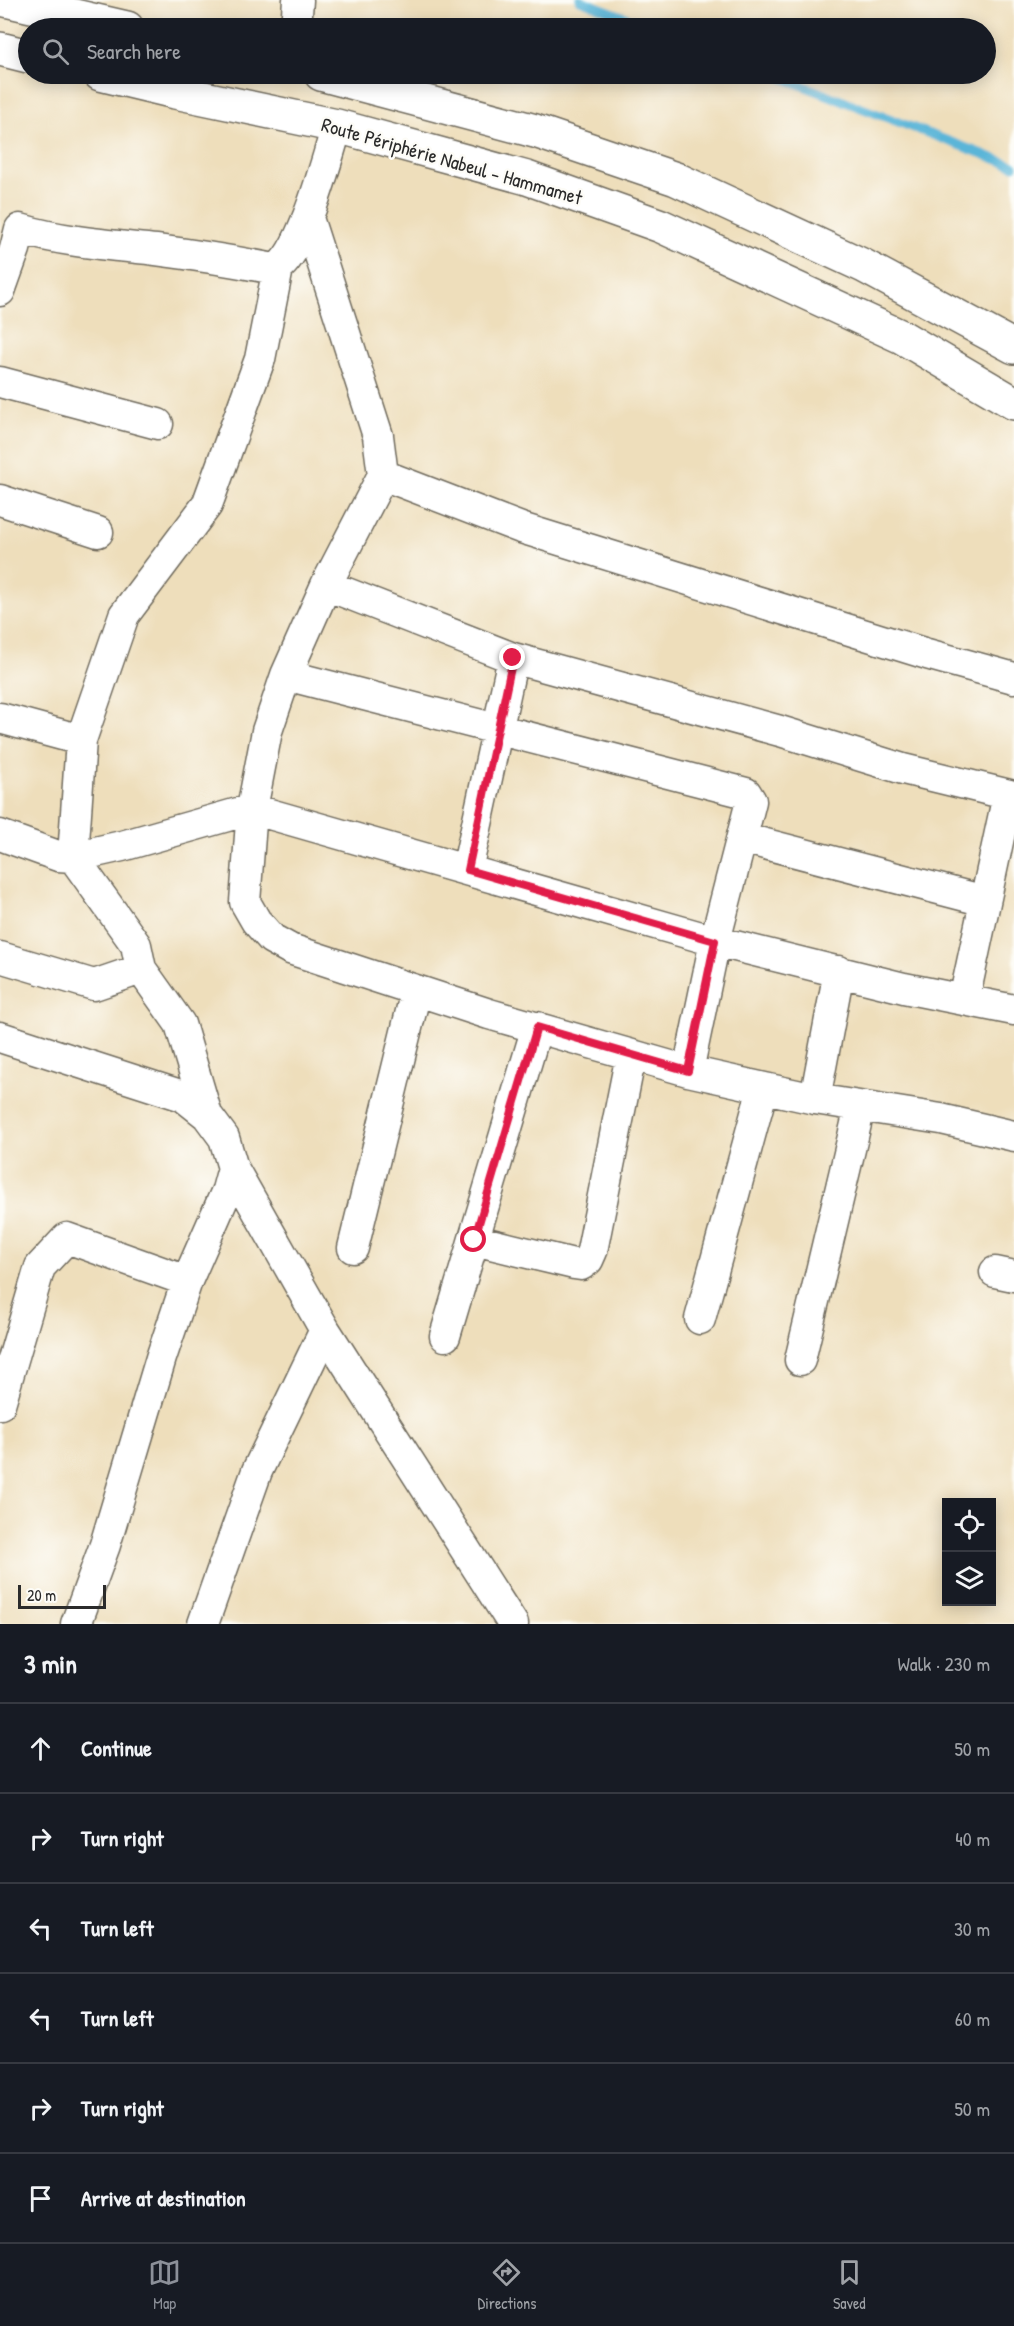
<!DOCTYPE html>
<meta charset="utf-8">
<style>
body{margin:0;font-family:"Patrick Hand",sans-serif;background:#20242c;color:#f1f3f6}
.controls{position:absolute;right:18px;bottom:18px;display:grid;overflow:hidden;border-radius:0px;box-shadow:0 3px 15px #0003}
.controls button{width:54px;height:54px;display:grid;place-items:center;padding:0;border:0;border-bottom:2px solid #363941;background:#171b24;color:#f1f3f6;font:30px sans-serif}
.scale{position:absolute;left:18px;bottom:15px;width:88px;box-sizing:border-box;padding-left:6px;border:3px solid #2b2b2b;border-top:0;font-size:16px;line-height:21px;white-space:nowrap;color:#2b2b2b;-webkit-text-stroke:4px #fdfcf7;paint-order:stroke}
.stop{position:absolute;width:18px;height:18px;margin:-14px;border:4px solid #e11d48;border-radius:50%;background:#fff}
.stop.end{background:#e11d48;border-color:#fff;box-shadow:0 2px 6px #0008}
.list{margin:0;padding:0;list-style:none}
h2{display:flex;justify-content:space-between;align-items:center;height:78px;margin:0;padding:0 24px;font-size:26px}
h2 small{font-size:20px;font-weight:400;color:#9ea1a6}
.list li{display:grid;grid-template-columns:39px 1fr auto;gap:18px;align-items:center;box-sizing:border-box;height:90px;padding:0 24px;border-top:2px solid #363941}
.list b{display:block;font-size:22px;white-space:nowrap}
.list em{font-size:20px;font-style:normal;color:#9ea1a6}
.icon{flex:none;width:33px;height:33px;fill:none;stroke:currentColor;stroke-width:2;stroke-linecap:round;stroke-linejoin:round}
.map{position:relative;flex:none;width:1014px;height:1624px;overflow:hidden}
.search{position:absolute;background:#171b24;box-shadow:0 3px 15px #0003;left:18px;right:18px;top:18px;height:66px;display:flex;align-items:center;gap:15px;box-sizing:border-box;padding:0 21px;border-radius:33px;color:#9ea1a6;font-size:22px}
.sheet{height:618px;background:#171b24}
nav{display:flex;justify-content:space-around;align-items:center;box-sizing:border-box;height:84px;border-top:2px solid #363941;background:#171b24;font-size:16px;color:#9ea1a6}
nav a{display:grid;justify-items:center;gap:3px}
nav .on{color:#8c9099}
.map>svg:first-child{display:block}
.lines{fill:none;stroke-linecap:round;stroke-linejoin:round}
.stream{stroke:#5ab5d8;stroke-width:9}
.minor-casing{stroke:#6f6a5d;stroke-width:33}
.highway-casing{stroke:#6f6a5d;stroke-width:36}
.minor{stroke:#fff;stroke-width:30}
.highway{stroke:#fff;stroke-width:33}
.route{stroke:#e11d48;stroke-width:8}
.labels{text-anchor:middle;stroke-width:5;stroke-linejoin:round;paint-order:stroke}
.street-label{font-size:20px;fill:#2b2b2b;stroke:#fdfcf7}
</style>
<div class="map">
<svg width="1014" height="1624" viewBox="0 0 1014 1624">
<rect width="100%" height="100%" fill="#fdfcf7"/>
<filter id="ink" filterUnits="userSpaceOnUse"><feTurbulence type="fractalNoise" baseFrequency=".0167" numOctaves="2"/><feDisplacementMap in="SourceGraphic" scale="12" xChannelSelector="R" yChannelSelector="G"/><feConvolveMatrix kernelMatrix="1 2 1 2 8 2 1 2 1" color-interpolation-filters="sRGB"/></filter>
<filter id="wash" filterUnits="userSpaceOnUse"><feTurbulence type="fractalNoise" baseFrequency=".008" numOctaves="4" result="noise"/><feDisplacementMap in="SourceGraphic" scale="24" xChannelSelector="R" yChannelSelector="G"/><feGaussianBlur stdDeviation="1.35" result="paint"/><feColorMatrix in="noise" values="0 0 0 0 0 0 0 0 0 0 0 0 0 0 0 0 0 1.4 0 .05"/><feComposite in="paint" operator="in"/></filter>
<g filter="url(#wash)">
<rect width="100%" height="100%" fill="#eedebb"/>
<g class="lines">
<path class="stream" d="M580 0 654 28
M772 74 1014 166"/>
</g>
</g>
<g filter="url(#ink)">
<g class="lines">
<defs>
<path id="minor" d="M296 28 298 0
M308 218 378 436 383 475 326 585 286 675 267 731 252 809 245 902 256 921 272 939 290 949 489 1014 688 1071 815 1099 941 1119 1014 1136
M0 291 15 249 20 229C64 242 110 245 156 250 195 255 234 261 274 269 300 263 329 152 337 126
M0 382 158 424
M383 475 521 528 927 654 1014 678
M0 500 98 532
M326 585 513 658 780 731 903 769 1014 796
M286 675 746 793 751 801 748 813 715 941 688 1071
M0 718 81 740
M0 835 58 856 73 857 122 846 252 809 715 941 904 988 1014 1010
M742 838 985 901
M467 870 513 658
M0 957 94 985 141 969
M964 1000 1008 795
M0 1037 183 1096 207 1115 224 1138 233 1168 227 1190 187 1281 161 1358 105 1545 76 1624
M815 1099 839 971
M207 1115 180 1024 141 969 136 945 73 857 81 740 124 615 207 505 260 359 278 268
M233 1168 325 1330 513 1624
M474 1240 574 1264 581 1265 588 1260 592 1251 631 1055
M353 1248 416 991
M995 1272 1014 1276
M700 1319 763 1088
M445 1336 537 1027
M800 1360 860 1107
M0 1404 40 1267 67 1238 187 1281
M203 1624 257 1471 325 1330"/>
<path id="highway" d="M5 0 127 28
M0 49 28 56
M100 74 175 92 337 126 527 178 661 226 902 337 1014 403
M321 74 535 131 676 179 864 266 1014 347"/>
</defs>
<use href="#minor" class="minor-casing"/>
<use href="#highway" class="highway-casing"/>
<use href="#minor" class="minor"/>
<use href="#highway" class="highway"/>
</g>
</g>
<g class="lines" filter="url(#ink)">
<path class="route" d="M474 1240 537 1027 688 1071 715 941 468 870 513 658"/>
</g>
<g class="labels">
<g class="street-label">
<text transform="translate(452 161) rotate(16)" y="7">Route Périphérie Nabeul - Hammamet</text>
</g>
</g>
</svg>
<div class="controls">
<button><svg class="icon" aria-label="locate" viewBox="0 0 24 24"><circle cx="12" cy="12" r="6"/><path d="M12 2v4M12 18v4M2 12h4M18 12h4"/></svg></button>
<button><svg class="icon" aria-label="layers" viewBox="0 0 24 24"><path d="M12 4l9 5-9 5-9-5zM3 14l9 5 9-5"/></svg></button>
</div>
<div class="scale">20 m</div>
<div class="stop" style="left:474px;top:1240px"></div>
<div class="stop end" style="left:513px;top:658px"></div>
<div class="search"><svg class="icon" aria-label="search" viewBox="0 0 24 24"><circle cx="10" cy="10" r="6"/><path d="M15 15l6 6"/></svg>Search here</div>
</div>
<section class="sheet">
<h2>3 min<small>Walk · 230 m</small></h2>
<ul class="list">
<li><svg class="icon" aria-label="ahead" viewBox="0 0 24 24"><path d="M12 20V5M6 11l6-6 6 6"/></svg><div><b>Continue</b></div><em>50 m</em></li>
<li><svg class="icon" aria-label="right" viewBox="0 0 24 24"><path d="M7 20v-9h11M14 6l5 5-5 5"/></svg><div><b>Turn right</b></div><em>40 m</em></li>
<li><svg class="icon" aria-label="left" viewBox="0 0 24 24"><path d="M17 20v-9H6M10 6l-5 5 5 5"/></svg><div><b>Turn left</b></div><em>30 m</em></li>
<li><svg class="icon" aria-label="left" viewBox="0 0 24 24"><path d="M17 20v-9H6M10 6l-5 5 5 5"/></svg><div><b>Turn left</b></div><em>60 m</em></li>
<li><svg class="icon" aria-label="right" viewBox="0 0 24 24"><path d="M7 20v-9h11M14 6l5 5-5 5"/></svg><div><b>Turn right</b></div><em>50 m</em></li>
<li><svg class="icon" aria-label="arrive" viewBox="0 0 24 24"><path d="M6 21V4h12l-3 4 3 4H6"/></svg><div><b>Arrive at destination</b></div></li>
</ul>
</section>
<nav>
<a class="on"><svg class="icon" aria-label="map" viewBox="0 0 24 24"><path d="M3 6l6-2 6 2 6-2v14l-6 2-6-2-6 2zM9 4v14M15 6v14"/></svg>Map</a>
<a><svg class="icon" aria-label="directions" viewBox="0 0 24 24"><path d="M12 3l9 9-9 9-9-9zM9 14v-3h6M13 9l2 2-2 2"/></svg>Directions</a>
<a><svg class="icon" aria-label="saved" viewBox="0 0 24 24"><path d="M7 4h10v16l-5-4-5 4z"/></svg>Saved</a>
</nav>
